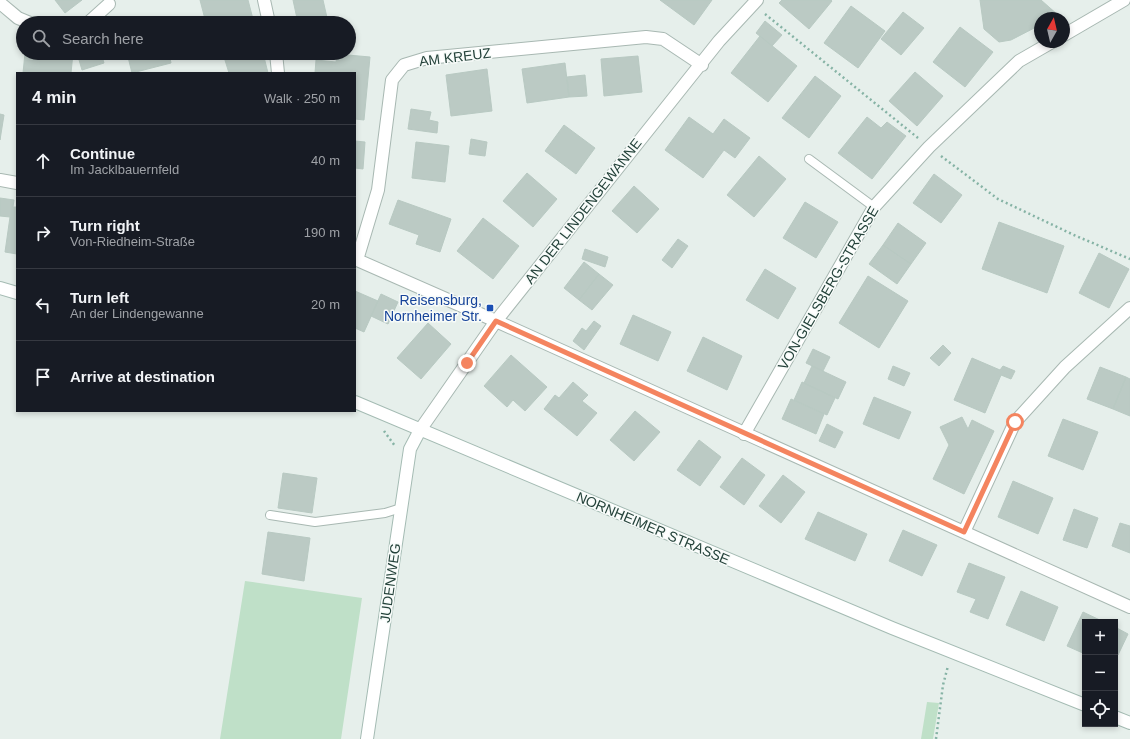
<!DOCTYPE html>
<meta charset="utf-8">
<style>
body{margin:0;font-family:Arial,sans-serif;background:#242831;color:#f1f3f6}
.controls{position:absolute;right:12px;bottom:12px;display:grid;overflow:hidden;border-radius:0px;box-shadow:0 2px 6px #0003}
.controls button{width:36px;height:36px;display:grid;place-items:center;padding:0;border:0;border-bottom:1px solid #363941;background:#171b24;color:#f1f3f6;font:20px sans-serif}
.compass{position:absolute;left:1034px;top:12px;width:36px;height:36px;border-radius:50%;background:#171b24;box-shadow:0 2px 6px #0003;rotate:8deg}
.stop{position:absolute;width:12px;height:12px;margin:-9px;border:3px solid #f4845f;border-radius:50%;background:#fff}
.stop.end{background:#f4845f;border-color:#fff;box-shadow:0 1px 4px #0008}
.list{margin:0;padding:0;list-style:none}
h2{display:flex;justify-content:space-between;align-items:center;height:52px;margin:0;padding:0 16px;font-size:17px}
h2 small{font-size:13px;font-weight:400;color:#9ea1a6}
.list li{display:grid;grid-template-columns:26px 1fr auto;gap:12px;align-items:center;box-sizing:border-box;height:72px;padding:0 16px;border-top:1px solid #363941}
.list b{display:block;font-size:15px;white-space:nowrap}
.list p{margin:0;font-size:13px;white-space:nowrap;color:#9ea1a6}
.list em{font-size:13px;font-style:normal;color:#9ea1a6}
.icon{flex:none;width:22px;height:22px;fill:none;stroke:currentColor;stroke-width:2;stroke-linecap:round;stroke-linejoin:round}
.map{position:relative;flex:none;width:1130px;height:739px;overflow:hidden}
.search{position:absolute;background:#171b24;box-shadow:0 2px 6px #0003;left:16px;top:16px;width:340px;height:44px;display:flex;align-items:center;gap:10px;box-sizing:border-box;padding:0 14px;border-radius:22px;color:#9ea1a6;font-size:15px}
.panel{position:absolute;background:#171b24;box-shadow:0 2px 6px #0003;left:16px;top:72px;width:340px;height:340px;border-radius:0px}
.map>svg:first-child{display:block}
.green{fill:#bfe0c8}
.building{fill:#bbcac4;stroke:#b8c9c2}
.lines{fill:none;stroke-linecap:round;stroke-linejoin:round}
.lane-casing{stroke:#a8b8b2;stroke-width:10}
.street-casing{stroke:#a8b8b2;stroke-width:14}
.secondary-casing{stroke:#a4bbb3;stroke-width:14}
.path{stroke:#86b3a5;stroke-width:2.5;stroke-dasharray:2 3;stroke-linecap:butt}
.lane{stroke:#fff;stroke-width:8}
.street{stroke:#fff;stroke-width:12}
.secondary{stroke:#fff;stroke-width:12}
.route{stroke:#f4845f;stroke-width:5}
.transit-dot{fill:#1a4fb4;stroke:#f7fbf9;stroke-width:1.5}
.labels{text-anchor:middle;stroke-width:3;stroke-linejoin:round;paint-order:stroke}
.street-label{font-size:14px;fill:#24423a;stroke:#f7fbf9}
.transit-label{font-size:14px;fill:#164399;stroke:#f7fbf9;text-anchor:end}
</style>
<div class="map">
<svg width="1130" height="739" viewBox="0 0 1130 739">
<rect width="100%" height="100%" fill="#e6efeb"/>
<path class="green" d="M245 581 362 598 341 739H220Z
M927 702 939 703 933 739H921Z"/>
<path class="building" d="M55 0H82L65 13Z
M200 0H248L254 23H206Z
M293 0H323L328 22 298 23Z
M660 0H712L694 25Z
M782 0H831L832 1 809 29 779 3Z
M980 0H1041L1058 15 1052 18H1040V25L1011 40 999 42 984 29Z
M851 6 885 31 858 68 824 43Z
M903 12 924 28 901 55 881 39Z
M765 21 782 35 772 46 756 33Z
M960 27 993 52 965 87 933 62Z
M760 36 797 66 768 102 731 73Z
M25 53H73L71 73H23Z
M77 53H101L104 63 82 70Z
M127 53H169L171 63 132 73Z
M237 53H263L268 73H229L224 57Z
M337 54 370 57 364 120 355 119V73H315L316 60 336 62Z
M638 56 642 92 604 96 601 59Z
M565 63 569 97 527 103 522 69Z
M487 69 492 111 451 116 446 75Z
M915 72 943 96 917 126 889 101Z
M585 75 587 96 569 97 567 77Z
M815 76 841 96 809 138 782 118Z
M411 109 431 112 429 120 438 122 437 133 408 129Z
M0 114 4 115 0 140Z
M689 117 713 134 724 119 750 138 735 158 724 150 703 178 665 150Z
M867 117 881 128 887 122 906 136 872 179 838 153Z
M564 125 595 148 576 174 545 151Z
M471 139 487 142 485 156 469 154Z
M355 141 365 142 363 169 355 168Z
M416 142 449 146 445 182 412 178Z
M759 156 786 179 754 217 727 195Z
M527 173 557 199 533 227 503 201Z
M934 174 962 195 941 223 913 203Z
M634 186 659 209 637 233 612 211Z
M0 198 14 200 13 207H17V254L5 252 10 217 0 216Z
M398 200 451 219 440 252 416 244 419 235 389 224Z
M805 202 838 222 816 258 783 238Z
M483 218 519 246 493 279 457 251Z
M999 222 1064 246 1047 293 982 269Z
M898 223 926 243 911 264 883 245Z
M678 239 688 246 672 268 662 260Z
M883 245 911 264 897 284 869 264Z
M585 249 608 257 605 267 582 259Z
M1099 253 1129 269 1109 308 1079 293Z
M584 262 599 274 579 300 564 288Z
M765 269 796 288 778 319 746 300Z
M599 274 613 285 592 310 579 300Z
M868 276 908 301 879 348 839 323Z
M355 291 378 301 364 332 355 328Z
M381 294 398 302 388 324 371 316Z
M633 315 671 332 658 361 620 344Z
M594 321 601 326 584 350 573 341 582 328 586 331Z
M428 323 451 344 421 379 397 358Z
M703 337 742 356 727 390 687 371Z
M943 345 951 353 939 366 930 358Z
M813 349 830 357 823 371 806 363Z
M511 355 547 387 525 411 513 400 507 407 484 386Z
M972 358 1000 370 1003 366 1015 371 1011 379 1001 375 985 413 954 400Z
M812 366 846 382 838 399 804 383Z
M893 366 910 373 904 386 888 379Z
M1100 367 1126 377 1113 409 1087 399Z
M1126 377 1130 379V416L1113 409Z
M573 382 588 395 582 401 597 413 577 436 544 409 555 395 559 398Z
M802 382 835 398 827 415 794 400Z
M874 397 911 412 899 439 863 424Z
M791 399 824 414 816 434 782 419Z
M635 411 660 432 634 461 610 440Z
M962 417 968 429 972 420 994 431 964 494 933 479 949 445 940 427Z
M1063 419 1098 432 1083 470 1048 456Z
M827 424 843 432 835 448 819 441Z
M699 440 721 457 700 486 677 470Z
M742 458 765 475 744 505 720 487Z
M283 473 317 478 312 513 278 508Z
M783 475 805 492 781 523 759 506Z
M1013 481 1053 498 1038 534 998 517Z
M1074 509 1098 518 1087 548 1063 540Z
M818 512 867 534 855 561 805 539Z
M1120 523 1130 526V553L1112 546Z
M903 530 937 545 922 576 889 561Z
M268 532 310 538 304 581 262 574Z
M969 563 1005 577 988 619 970 612 976 599 957 592Z
M1021 591 1058 607 1044 641 1006 625Z
M1083 612 1104 622H1085V654L1067 646Z
M1115 627 1128 634 1118 655 1115 653Z"/>
<g class="lines">
<defs>
<path id="lane" d="M809 159 874 207
M270 515 315 522 385 513 401 508"/>
<path id="street" d="M264 0 269 23
M0 3 18 18 30 23
M88 23 109 4
M1064 35 1124 0
M276 53 278 73
M0 180 17 183
M355 259 496 321 1130 607
M357 260 378 190 392 80 404 65 427 58 646 37 663 39 702 65
M420 430 496 321 719 41 757 0
M744 434 874 207 929 147 1019 61 1052 42
M964 532 1015 422 1065 367 1130 308"/>
<path id="secondary" d="M0 288 17 293
M355 402 892 628 1085 705
M1115 717 1130 723
M367 739 410 449 420 430"/>
</defs>
<use href="#lane" class="lane-casing"/>
<use href="#street" class="street-casing"/>
<use href="#secondary" class="secondary-casing"/>
<path class="path" d="M765 14 918 138
M941 156 998 199 1074 235 1130 259
M384 431 395 446
M936 739 943 685 948 666"/>
<use href="#lane" class="lane"/>
<use href="#street" class="street"/>
<use href="#secondary" class="secondary"/>
</g>
<g class="lines">
<path class="route" d="M467 363 496 321 964 532 1015 422"/>
</g>
<rect class="transit-dot" x="486" y="304" width="8" height="8" rx="2"/>
<g class="labels">
<g class="street-label">
<text transform="translate(455 57) rotate(-7)" y="5">AM KREUZ</text>
<text transform="translate(583 211) rotate(-52)" y="5">AN DER LINDENGEWANNE</text>
<text transform="translate(828 288) rotate(-60)" y="5">VON-GIELSBERG-STRASSE</text>
<text transform="translate(653 528) rotate(23)" y="5">NORNHEIMER STRASSE</text>
<text transform="translate(390 583) rotate(-82)" y="5">JUDENWEG</text>
</g>
<g class="transit-label">
<text x="482" y="305">Reisensburg,<tspan x="482" dy="16">Nornheimer Str.</tspan></text>
</g>
</g>
</svg>
<div class="controls">
<button>+</button>
<button>−</button>
<button><svg class="icon" aria-label="locate" viewBox="0 0 24 24"><circle cx="12" cy="12" r="6"/><path d="M12 2v4M12 18v4M2 12h4M18 12h4"/></svg></button>
</div>
<svg class="compass" viewBox="-18 -18 36 36"><path d="M0-13l5 13h-10z" fill="#e53935"/><path d="M0 13l5-13h-10z" fill="#9ea1a6"/></svg>
<div class="stop" style="left:1015px;top:422px"></div>
<div class="stop end" style="left:467px;top:363px"></div>
<div class="search"><svg class="icon" aria-label="search" viewBox="0 0 24 24"><circle cx="10" cy="10" r="6"/><path d="M15 15l6 6"/></svg>Search here</div>
<section class="panel">
<h2>4 min<small>Walk · 250 m</small></h2>
<ul class="list">
<li><svg class="icon" aria-label="ahead" viewBox="0 0 24 24"><path d="M12 20V5M6 11l6-6 6 6"/></svg><div><b>Continue</b><p>Im Jacklbauernfeld</p></div><em>40 m</em></li>
<li><svg class="icon" aria-label="right" viewBox="0 0 24 24"><path d="M7 20v-9h11M14 6l5 5-5 5"/></svg><div><b>Turn right</b><p>Von-Riedheim-Straße</p></div><em>190 m</em></li>
<li><svg class="icon" aria-label="left" viewBox="0 0 24 24"><path d="M17 20v-9H6M10 6l-5 5 5 5"/></svg><div><b>Turn left</b><p>An der Lindengewanne</p></div><em>20 m</em></li>
<li><svg class="icon" aria-label="arrive" viewBox="0 0 24 24"><path d="M6 21V4h12l-3 4 3 4H6"/></svg><div><b>Arrive at destination</b></div></li>
</ul>
</section>
</div>
